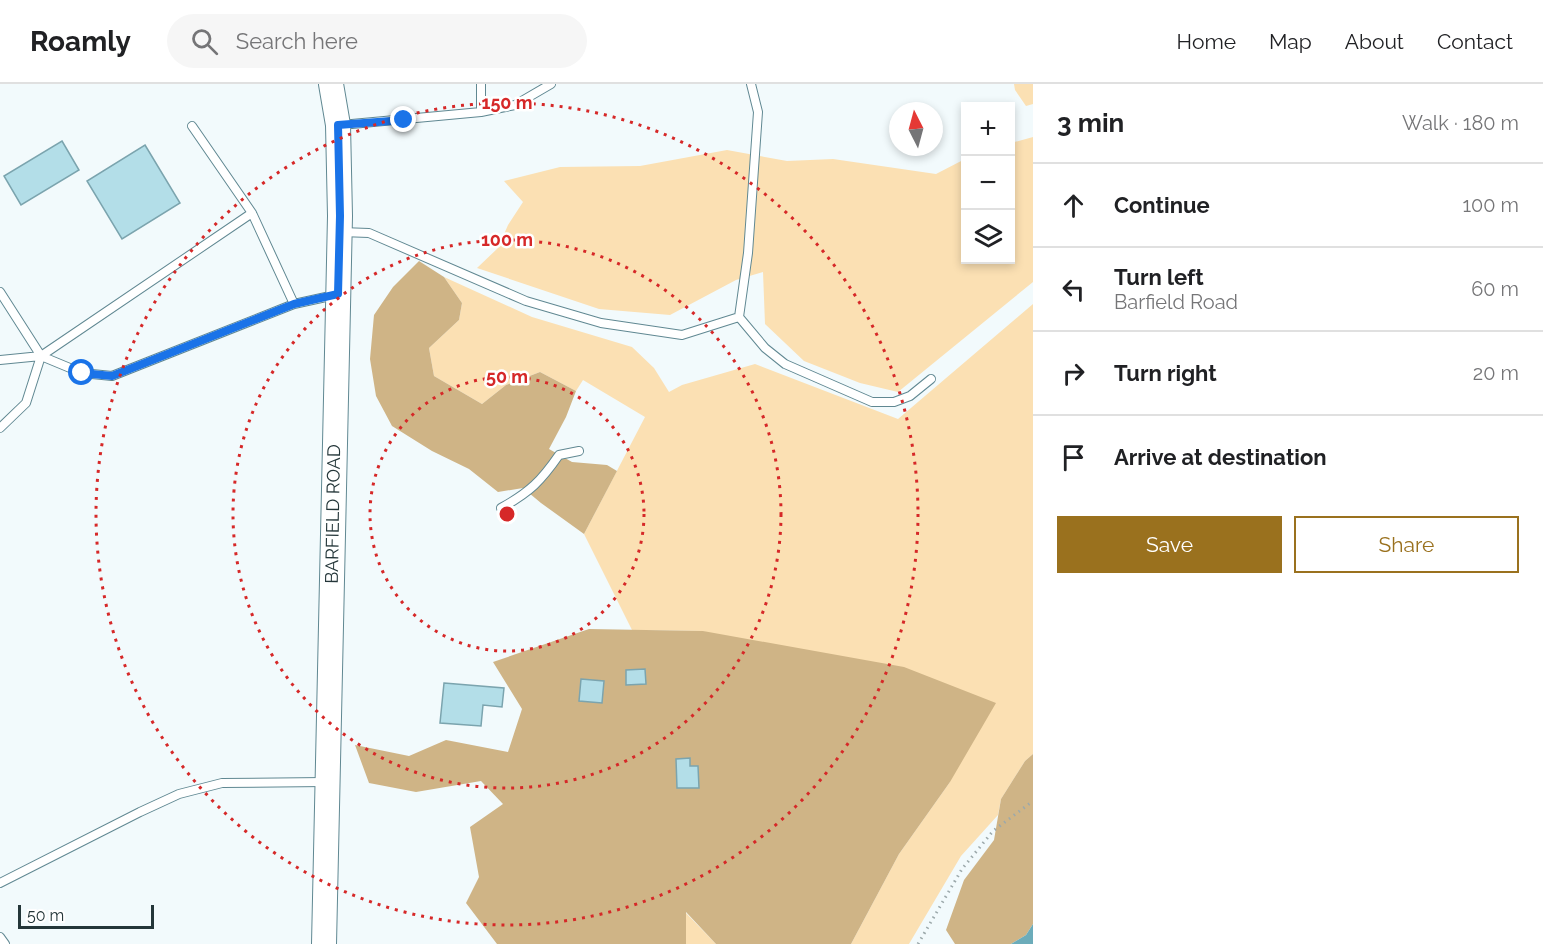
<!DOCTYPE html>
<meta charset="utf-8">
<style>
body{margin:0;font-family:Raleway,sans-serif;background:#f6f6f6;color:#202124}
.controls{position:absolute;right:18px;top:18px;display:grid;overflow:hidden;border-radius:0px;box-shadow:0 3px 9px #0003}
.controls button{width:54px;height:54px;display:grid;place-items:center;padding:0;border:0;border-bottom:2px solid #e0e0e0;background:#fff;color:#202124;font:30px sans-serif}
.compass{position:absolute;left:889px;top:18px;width:54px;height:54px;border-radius:50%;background:#fff;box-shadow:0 3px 9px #0003;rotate:354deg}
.scale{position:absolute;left:18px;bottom:15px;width:136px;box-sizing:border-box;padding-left:6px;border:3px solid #243639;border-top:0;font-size:16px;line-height:21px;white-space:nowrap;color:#243639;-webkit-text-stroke:4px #fff;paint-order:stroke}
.stop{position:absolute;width:18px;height:18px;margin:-14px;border:4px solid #1a73e8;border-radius:50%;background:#fff}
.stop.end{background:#1a73e8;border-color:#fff;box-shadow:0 2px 6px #0008}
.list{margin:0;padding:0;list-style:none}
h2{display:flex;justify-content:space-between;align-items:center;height:78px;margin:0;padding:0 24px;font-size:26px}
h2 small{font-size:20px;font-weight:400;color:#757577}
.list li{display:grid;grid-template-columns:39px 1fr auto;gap:18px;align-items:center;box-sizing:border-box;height:84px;padding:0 24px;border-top:2px solid #e0e0e0}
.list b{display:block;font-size:22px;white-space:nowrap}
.list p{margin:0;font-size:20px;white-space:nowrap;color:#757577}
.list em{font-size:20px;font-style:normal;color:#757577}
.actions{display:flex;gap:12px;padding:18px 24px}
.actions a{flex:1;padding:14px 0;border:2px solid #9a711e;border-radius:0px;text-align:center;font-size:21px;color:#9a711e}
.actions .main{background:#9a711e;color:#fff}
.icon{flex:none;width:33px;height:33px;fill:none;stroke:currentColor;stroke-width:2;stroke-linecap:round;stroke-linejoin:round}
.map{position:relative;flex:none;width:1033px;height:860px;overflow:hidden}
header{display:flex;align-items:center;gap:36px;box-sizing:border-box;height:84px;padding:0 30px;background:#fff;border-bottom:2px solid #e0e0e0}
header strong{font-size:28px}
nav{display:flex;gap:33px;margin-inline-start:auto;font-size:21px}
.search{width:420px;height:54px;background:#f6f6f6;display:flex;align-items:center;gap:15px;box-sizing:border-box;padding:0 21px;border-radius:33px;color:#757577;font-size:22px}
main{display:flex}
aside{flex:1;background:#fff}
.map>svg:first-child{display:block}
.green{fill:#fbe0b3}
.forest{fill:#cfb486}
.water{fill:#6cacba}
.building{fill:#b3dee8;stroke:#7ba4ae;stroke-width:1.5}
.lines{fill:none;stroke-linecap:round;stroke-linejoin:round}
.lane-casing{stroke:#608892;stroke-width:10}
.secondary-casing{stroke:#608892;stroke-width:26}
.path{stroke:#9ca9ab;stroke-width:3;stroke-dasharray:1.5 4.5;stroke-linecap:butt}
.lane{stroke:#fff;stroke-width:8}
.secondary{stroke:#fff;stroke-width:24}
.route{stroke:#1a73e8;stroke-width:8}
.ring{fill:none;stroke:#d62828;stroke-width:3;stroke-dasharray:3 6}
.labels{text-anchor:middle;stroke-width:5;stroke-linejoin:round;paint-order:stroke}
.street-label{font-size:18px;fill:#243639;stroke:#fff}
.centre{fill:#d62828;stroke:#fff;stroke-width:3}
.ring-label{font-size:18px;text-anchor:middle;font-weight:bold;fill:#d62828;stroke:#fff;stroke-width:5;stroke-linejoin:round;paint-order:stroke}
</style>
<header>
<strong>Roamly</strong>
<div class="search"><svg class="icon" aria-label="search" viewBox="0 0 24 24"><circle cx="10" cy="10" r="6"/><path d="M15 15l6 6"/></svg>Search here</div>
<nav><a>Home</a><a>Map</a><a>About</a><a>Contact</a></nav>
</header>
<main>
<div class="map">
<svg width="1033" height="860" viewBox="0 0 1033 860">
<rect width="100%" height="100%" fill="#f2fafc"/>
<path class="green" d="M1014 0H1033V20L1026 22 1015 6Z
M1033 53V198L898 308 860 299 804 277 765 240 763 188 736 196 670 231 599 225 477 184 498 164 508 141 523 118 504 97 560 83 640 82 727 66 787 77 833 75 936 90 965 75 966 176H1011V59Z
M444 193 532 233 632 263 654 284 669 308 682 301 755 280 898 335 1033 220V670L1025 677 1001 715 998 731 961 772 909 860H851L899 770 950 698 703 547 632 546 584 450 645 333 583 296 576 307 540 288 506 301 482 320 434 292 429 264 459 236 462 219Z
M685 828 716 860H686Z"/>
<path class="forest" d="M419 177 444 193 462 219 459 236 429 264 434 292 482 320 506 301 540 288 576 307 566 333 549 365 572 378 607 381 617 387 584 450 541 419 523 404 498 408 469 385 432 367 392 342 376 312 370 275 374 231 393 203Z
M589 545 703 547 904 583 996 619 950 698 899 770 851 860H716L686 828V860H497L466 819 479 793 470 743 503 720 481 697 416 708 369 699 355 661 409 672 446 656 508 668 522 625 493 578Z
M1033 670V840L1026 851 1011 860H955L946 846 964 796 994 756 1001 715 1025 677Z"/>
<path class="water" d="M1033 840V860H1011L1026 851Z"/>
<path class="building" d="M62 57 79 86 21 121 4 92Z
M145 61 180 119 122 155 87 97Z
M645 585 646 600 626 601V586Z
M581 595 604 597 602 619 579 617Z
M444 599 504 604 502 623 483 621 481 642 440 639Z
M690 674V682H698L699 704H677L676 675Z"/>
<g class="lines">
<defs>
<path id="lane" d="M481 28V0
M341 41 481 28 515 21 551 0
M192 42 252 129
M341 148 369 149 526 217 601 239 682 251 739 233 748 169 758 28 751 0
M0 208 41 272
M739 233 765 264 785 280 872 318H894L910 312 931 295
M0 276 41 272 82 289 112 292 294 220
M0 344 26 319 41 272 252 129 294 220 335 211
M501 424C530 408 541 397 559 371L579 367
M0 799 140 728 179 710 222 699 325 698
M0 853 5 860"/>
<path id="secondary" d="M324 860 340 132 338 41 331 0"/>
</defs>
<use href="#lane" class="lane-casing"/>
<use href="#secondary" class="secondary-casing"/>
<path class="path" d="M918 860 962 785 993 747 1033 717"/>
<use href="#lane" class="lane"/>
<use href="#secondary" class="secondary"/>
</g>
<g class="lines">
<path class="route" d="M82 289 112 292 294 220 338 210 340 132 338 41 404 36"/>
</g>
<g class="ring">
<circle cx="507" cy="430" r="137"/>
<circle cx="507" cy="430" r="274"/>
<circle cx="507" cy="430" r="411"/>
</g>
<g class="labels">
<g class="street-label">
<text transform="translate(333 430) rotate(-89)" y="6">BARFIELD ROAD</text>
</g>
</g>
<circle cx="507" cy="430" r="9" class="centre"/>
<g class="ring-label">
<text x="507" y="25">150 m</text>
<text x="507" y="162">100 m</text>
<text x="507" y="299">50 m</text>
</g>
</svg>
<div class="controls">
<button>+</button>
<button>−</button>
<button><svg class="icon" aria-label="layers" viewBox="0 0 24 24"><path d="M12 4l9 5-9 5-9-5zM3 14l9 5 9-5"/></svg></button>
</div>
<svg class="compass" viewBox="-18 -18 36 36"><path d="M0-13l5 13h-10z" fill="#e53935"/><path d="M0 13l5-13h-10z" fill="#757577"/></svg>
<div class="scale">50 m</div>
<div class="stop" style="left:82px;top:289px"></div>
<div class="stop end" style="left:404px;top:36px"></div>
</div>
<aside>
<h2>3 min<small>Walk · 180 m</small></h2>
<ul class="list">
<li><svg class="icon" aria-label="ahead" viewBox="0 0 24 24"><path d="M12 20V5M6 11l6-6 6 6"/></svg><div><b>Continue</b></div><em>100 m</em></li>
<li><svg class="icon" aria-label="left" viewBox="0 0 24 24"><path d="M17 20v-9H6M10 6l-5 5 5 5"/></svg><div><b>Turn left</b><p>Barfield Road</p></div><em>60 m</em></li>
<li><svg class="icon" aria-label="right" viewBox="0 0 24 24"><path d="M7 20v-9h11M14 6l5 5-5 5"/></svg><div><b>Turn right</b></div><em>20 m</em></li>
<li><svg class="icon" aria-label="arrive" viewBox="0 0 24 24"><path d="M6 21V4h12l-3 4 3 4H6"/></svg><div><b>Arrive at destination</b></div></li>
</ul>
<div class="actions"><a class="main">Save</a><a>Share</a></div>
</aside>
</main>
